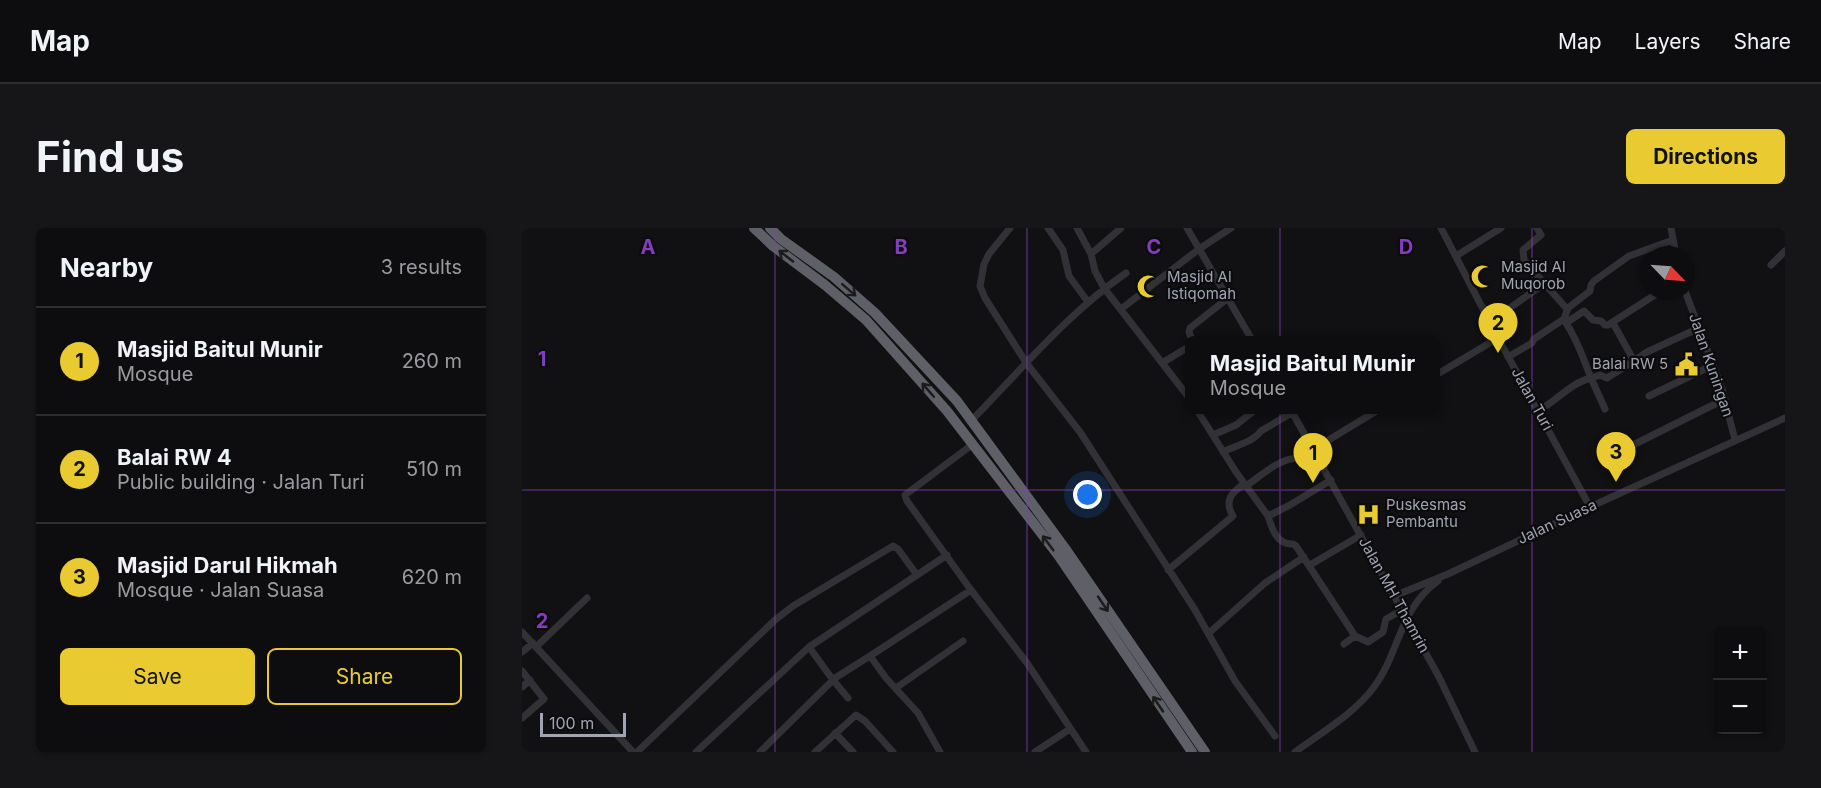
<!DOCTYPE html>
<meta charset="utf-8">
<style>
body{margin:0;font-family:Inter,sans-serif;background:#161517;color:#f1f3f6}
.controls{position:absolute;right:18px;bottom:18px;display:grid;overflow:hidden;border-radius:9px;box-shadow:0 2px 4px #0004}
.controls button{width:54px;height:54px;display:grid;place-items:center;padding:0;border:0;border-bottom:2px solid #2d2c2e;background:#0d0c0e;color:#f1f3f6;font:30px sans-serif}
.compass{position:absolute;left:1119px;top:18px;width:54px;height:54px;border-radius:50%;background:#0d0c0e;box-shadow:0 2px 4px #0004;rotate:115deg}
.scale{position:absolute;left:18px;bottom:15px;width:86px;box-sizing:border-box;padding-left:6px;border:3px solid #a2a4b2;border-top:0;font-size:16px;line-height:21px;white-space:nowrap;color:#a2a4b2;-webkit-text-stroke:4px #0c0b0d;paint-order:stroke}
.you{position:absolute;left:566px;top:267px;width:21px;height:21px;margin:-15px;border:4px solid #fff;border-radius:50%;background:#1a73e8;box-shadow:0 0 0 9px #1a73e833}
.badge{display:grid;place-items:center;width:39px;height:39px;border-radius:50%;background:#e9cb31;color:#111;font-size:20px;font-weight:700}
.pin{position:absolute;translate:-50% -50px;filter:drop-shadow(0 2px 3px #0008)}
.pin::after{content:'';position:absolute;top:32px;width:21px;height:18px;background:inherit;clip-path:polygon(0 0,100% 0,50% 100%)}
.popup{position:absolute;left:663px;top:108px;width:255px;height:78px;box-sizing:border-box;display:grid;place-content:center;border-radius:9px;background:#0d0c0e;filter:drop-shadow(0 2px 4px #0005);font-size:20px;white-space:nowrap;color:#9a9b9e}
.popup b{font-size:22px;color:#f1f3f6}
.popup::after{content:'';position:absolute;left:50%;top:100%;margin-left:-12px;border:12px solid transparent;border-top-color:#0d0c0e}
.list{margin:0;padding:0;list-style:none}
h2{display:flex;justify-content:space-between;align-items:center;height:78px;margin:0;padding:0 24px;font-size:26px}
h2 small{font-size:20px;font-weight:400;color:#9a9b9e}
.list li{display:grid;grid-template-columns:39px 1fr auto;gap:18px;align-items:center;box-sizing:border-box;height:108px;padding:0 24px;border-top:2px solid #2d2c2e}
.list b{display:block;font-size:22px;white-space:nowrap}
.list p{margin:0;font-size:20px;white-space:nowrap;color:#9a9b9e}
.list em{font-size:20px;font-style:normal;color:#9a9b9e}
.actions{display:flex;gap:12px;padding:18px 24px}
.actions a{flex:1;padding:14px 0;border:2px solid #e9cb31;border-radius:9px;text-align:center;font-size:21px;color:#e9cb31}
.actions .main{background:#e9cb31;color:#111}
.map{position:relative;flex:none;width:1263px;height:524px;overflow:hidden;border-radius:9px}
header{display:flex;align-items:center;gap:36px;box-sizing:border-box;height:84px;padding:0 30px;background:#0d0c0e;border-bottom:2px solid #2d2c2e}
header strong{font-size:28px}
nav{display:flex;gap:33px;margin-inline-start:auto;font-size:21px}
.intro{display:flex;align-items:center;justify-content:space-between;box-sizing:border-box;height:144px;padding:0 36px}
h1{margin:0;font-size:42px}
.button{padding:15px 27px;border-radius:9px;background:#e9cb31;color:#111;font-size:21px;font-weight:700}
main{display:flex;gap:36px;padding:0 36px}
aside{flex:1;background:#0d0c0e;border-radius:9px;box-shadow:0 2px 4px #0004}
.map>svg:first-child{display:block}
.lines{fill:none;stroke-linecap:round;stroke-linejoin:round}
.minor{stroke:#323236;stroke-width:7}
.highway{stroke:#5e5f67;stroke-width:10}
.oneway{stroke:#1c1c1f}
.grid{fill:none;stroke:#813ebd;stroke-width:1.5;stroke-opacity:0.55}
.labels{text-anchor:middle;stroke-width:4.5;stroke-linejoin:round;paint-order:stroke}
.poi-label{font-size:15px;fill:#a2a4b2;stroke:#0c0b0d;text-anchor:start}
.street-label{font-size:15px;fill:#a2a4b2;stroke:#0c0b0d}
.grid-label{font-size:20px;text-anchor:middle;font-weight:bold;fill:#813ebd;stroke:#0c0b0d;stroke-width:4.5;stroke-linejoin:round;paint-order:stroke}
</style>
<header>
<strong>Map</strong>
<nav><a>Map</a><a>Layers</a><a>Share</a></nav>
</header>
<div class="intro"><h1>Find us</h1><a class="button">Directions</a></div>
<main>
<aside>
<h2>Nearby<small>3 results</small></h2>
<ul class="list">
<li><span class="badge">1</span><div><b>Masjid Baitul Munir</b><p>Mosque</p></div><em>260 m</em></li>
<li><span class="badge">2</span><div><b>Balai RW 4</b><p>Public building · Jalan Turi</p></div><em>510 m</em></li>
<li><span class="badge">3</span><div><b>Masjid Darul Hikmah</b><p>Mosque · Jalan Suasa</p></div><em>620 m</em></li>
</ul>
<div class="actions"><a class="main">Save</a><a>Share</a></div>
</aside>
<div class="map">
<svg width="1263" height="524" viewBox="0 0 1263 524">
<rect width="100%" height="100%" fill="#111012"/>
<g class="lines">
<path class="minor" d="M488 0 467 26 462 36 458 58 463 70 505 136 558 204 673 382 713 453 753 508
M526 0 541 22 547 48 566 74
M555 0 569 26 573 43 582 60 668 171
M665 0 730 112
M919 0 976 110 1068 279
M1015 0 1019 7 1001 22 1002 32 1045 81
M1149 0 1154 27
M569 26 599 0
M934 28 979 0
M1249 37 1263 23
M1163 63 1200 161 1213 212
M599 81 677 21 709 0
M1042 92 1044 95 1062 83 1071 92 1079 93 1083 97H1086L1139 63
M968 94 1023 55
M1091 95 1112 133 1125 124 1177 100
M670 112 667 104 668 100 706 70
M986 129 1010 115 1012 111 1042 91 1046 80 1068 63 1069 57 1072 53 1107 28 1151 12
M640 135 668 118
M914 147 976 110
M1127 168 1191 137
M1083 181 1069 150 1078 147 1085 150 1112 133
M675 182 714 244 746 288
M769 182 917 449 953 524
M1016 183C1035 173 1048 155 1069 150 1061 130 1056 113 1044 95
M450 192C499 142 546 85 604 45
M691 207 714 197 733 182
M451 216 383 267 385 273 449 362 505 435 564 524
M701 224C714 217 730 215 739 203L771 184
M1090 231 1113 216 1203 171
M809 252 768 277 746 288C750 301 755 317 771 316L774 318 833 408 846 414 861 404 864 391 880 382
M724 258C740 247 757 230 777 230L856 182
M788 337 839 307
M646 342 711 288C702 273 709 265 722 256
M872 368 926 346 1068 279 1263 190
M0 404 111 524
M687 405 743 355 782 329
M822 416 833 408
M14 419 65 370
M287 419 311 452
M0 424 11 415
M0 443 22 471 0 490
M311 452 326 470
M0 459 8 452
M374 460 441 413
M313 505 331 524
M115 524 253 392 271 378 371 318 376 321 395 347
M174 524 287 419 425 327
M238 524 313 450 348 428
M293 524 334 487 343 493 371 524
M418 524 396 485 364 450 348 428 449 362
M513 524 548 501
M773 524C800 504 832 486 852 459 878 424 877 381 916 353"/>
<path class="highway" d="M232 0 251 18 303 57 344 92 425 183 536 327 670 524
M248 0 259 11 312 49 353 85 435 173 545 323 683 524"/>
</g>
<defs><path id="oneway-shaft" d="M-6 0H5M1.5-3L5.5 0L1.5 3" fill="none" stroke-width="1.6" stroke-linecap="round" stroke-linejoin="round" transform="scale(1.5)"/></defs>
<g class="oneway">
<use href="#oneway-shaft" transform="translate(264 28) rotate(-142)"/>
<use href="#oneway-shaft" transform="translate(327 62) rotate(41)"/>
<use href="#oneway-shaft" transform="translate(406 162) rotate(-131)"/>
<use href="#oneway-shaft" transform="translate(526 315) rotate(-127)"/>
<use href="#oneway-shaft" transform="translate(581 376) rotate(56)"/>
<use href="#oneway-shaft" transform="translate(636 476) rotate(-124)"/>
</g>
<path class="grid" d="M253 0V524M505 0V524M758 0V524M1010 0V524M0 262H1263"/>
<defs>
<symbol id="mosque-bare" viewBox="-9 -9 18 18"><path d="M3.5-4.9A6 6 0 1 0 3.5 4.9A5 5 0 1 1 3.5-4.9Z" fill="#e9cb31" stroke="#0c0b0d" stroke-width="2.5" paint-order="stroke"/></symbol>
<symbol id="civic-bare" viewBox="-9 -9 18 18"><path d="M-.6-6.5H3V-4.5H.6V-3L4-1V1h2V6H-6V1h2V-1L-.6-3ZM-1.2 2.5V6h2.4V2.5Z" fill="#e9cb31" stroke="#0c0b0d" stroke-width="2.5" paint-order="stroke"/></symbol>
<symbol id="hospital-bare" viewBox="-9 -9 18 18"><path d="M-5-5h3v3.5h4V-5h3V5h-3V1.5h-4V5h-3Z" fill="#e9cb31" stroke="#0c0b0d" stroke-width="2.5" paint-order="stroke"/></symbol>
</defs>
<g fill-rule="evenodd">
<use href="#mosque-bare" x="944" y="32" width="33" height="33"/>
<use href="#mosque-bare" x="610" y="42" width="33" height="33"/>
<use href="#civic-bare" x="1148" y="120" width="33" height="33"/>
<use href="#hospital-bare" x="830" y="270" width="33" height="33"/>
</g>
<g class="labels">
<g class="poi-label">
<text x="979" y="44">Masjid Al<tspan x="979" dy="17">Muqorob</tspan></text>
<text x="645" y="54">Masjid Al<tspan x="645" dy="17">Istiqomah</tspan></text>
<text x="1146" y="141" text-anchor="end">Balai RW 5</text>
<text x="864" y="282">Puskesmas<tspan x="864" dy="17">Pembantu</tspan></text>
</g>
<g class="street-label">
<text transform="translate(1189 137) rotate(71)" y="5">Jalan Kuningan</text>
<text transform="translate(1010 171) rotate(61)" y="5">Jalan Turi</text>
<text transform="translate(1035 294) rotate(-25)" y="5">Jalan Suasa</text>
<text transform="translate(872 367) rotate(61)" y="5">Jalan MH Thamrin</text>
</g>
</g>
<g class="grid-label">
<text x="126" y="26">A</text>
<text x="379" y="26">B</text>
<text x="632" y="26">C</text>
<text x="884" y="26">D</text>
<text x="20" y="138">1</text>
<text x="20" y="400">2</text>
</g>
</svg>
<div class="controls">
<button>+</button>
<button>−</button>
</div>
<svg class="compass" viewBox="-18 -18 36 36"><path d="M0-13l5 13h-10z" fill="#e53935"/><path d="M0 13l5-13h-10z" fill="#9a9b9e"/></svg>
<div class="scale">100 m</div>
<div class="you"></div>
<div class="pin badge" style="left:791px;top:255px">1</div>
<div class="popup"><b>Masjid Baitul Munir</b>Mosque</div>
<div class="pin badge" style="left:976px;top:125px">2</div>
<div class="pin badge" style="left:1094px;top:254px">3</div>
</div>
</main>
